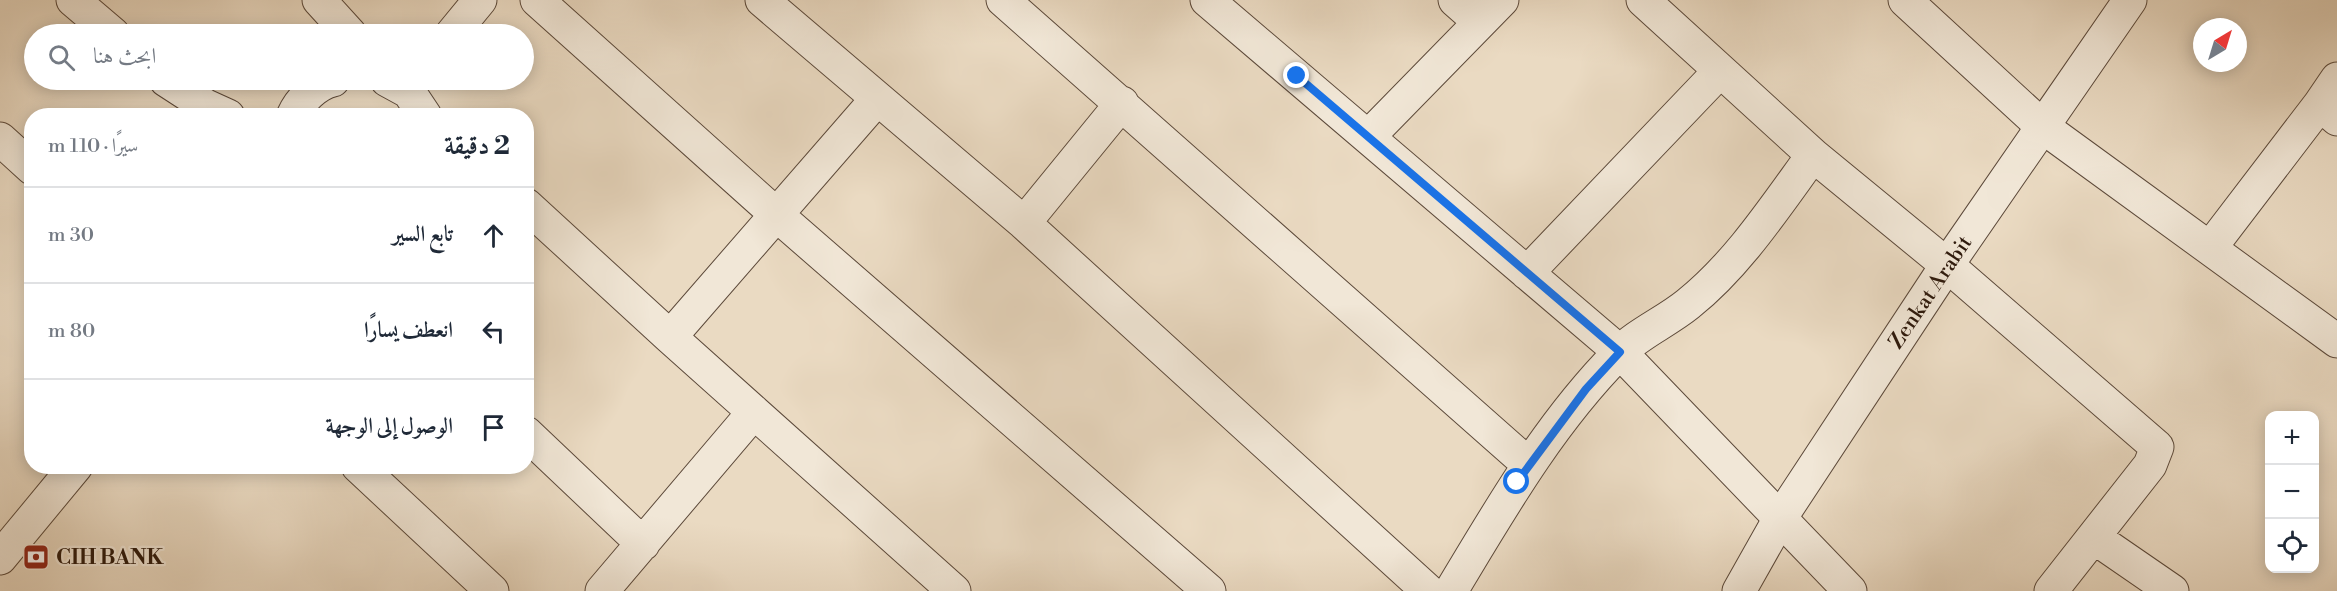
<!DOCTYPE html>
<html lang="ar">
<meta charset="utf-8">
<style>
body{margin:0;font-family:"Libre Bodoni",Amiri,serif;background:#f6f6f7;color:#1f2937;direction:rtl}
.controls{position:absolute;right:18px;bottom:18px;display:grid;overflow:hidden;border-radius:12px;box-shadow:0 3px 15px #0003}
.controls button{width:54px;height:54px;display:grid;place-items:center;padding:0;border:0;border-bottom:2px solid #e0e1e3;background:#fff;color:#1f2937;font:30px sans-serif}
.compass{position:absolute;left:2193px;top:18px;width:54px;height:54px;border-radius:50%;background:#fff;box-shadow:0 3px 15px #0003;rotate:38deg}
.stop{position:absolute;width:18px;height:18px;margin:-14px;border:4px solid #1a73e8;border-radius:50%;background:#fff}
.stop.end{background:#1a73e8;border-color:#fff;box-shadow:0 2px 6px #0008}
.list{margin:0;padding:0;list-style:none}
h2{display:flex;justify-content:space-between;align-items:center;height:78px;margin:0;padding:0 24px;font-size:26px}
h2 small{font-size:20px;font-weight:400;color:#747a83}
.list li{display:grid;grid-template-columns:39px 1fr auto;gap:18px;align-items:center;box-sizing:border-box;height:96px;padding:0 24px;border-top:2px solid #e0e1e3}
.list b{display:block;font-size:22px;white-space:nowrap}
.list em{font-size:20px;font-style:normal;color:#747a83}
.icon{flex:none;width:33px;height:33px;fill:none;stroke:currentColor;stroke-width:2;stroke-linecap:round;stroke-linejoin:round}
.map{position:relative;flex:none;width:2337px;height:591px;overflow:hidden;direction:ltr}
.search{position:absolute;background:#fff;box-shadow:0 3px 15px #0003;left:24px;top:24px;width:510px;height:66px;display:flex;align-items:center;gap:15px;box-sizing:border-box;padding:0 21px;border-radius:33px;color:#747a83;font-size:22px}
.panel{position:absolute;background:#fff;box-shadow:0 3px 15px #0003;left:24px;top:108px;width:510px;height:366px;border-radius:24px;direction:rtl}
.map>svg:first-child{display:block}
.lines{fill:none;stroke-linecap:round;stroke-linejoin:round}
.minor-casing{stroke:#5c493a;stroke-width:35}
.tertiary-casing{stroke:#5c493a;stroke-width:35}
.minor{stroke:#f1e7d7;stroke-width:33}
.tertiary{stroke:#f1e7d7;stroke-width:33}
.route{stroke:#1a73e8;stroke-width:8}
.labels{text-anchor:middle;stroke-width:4.5;stroke-linejoin:round;paint-order:stroke}
.street-label{font-size:21px;fill:#2d190c;stroke:#f1e7d7}
.poi-label{font-size:21px;font-weight:bold;fill:#2d190c;stroke:#f1e7d7;text-anchor:start}
</style>
<div class="map">
<svg width="2337" height="591" viewBox="0 0 2337 591">
<rect width="100%" height="100%" fill="#eadac2"/>
<filter id="stains"><feTurbulence type="fractalNoise" baseFrequency=".00333" numOctaves="4"/><feColorMatrix values="0 0 0 0 .2 0 0 0 0 .09 0 0 0 0 .02 0 0 0 .5 -.17"/></filter>
<radialGradient id="worn" r=".72"><stop offset=".6" stop-color="#630" stop-opacity="0"/><stop offset="1" stop-color="#630" stop-opacity=".3"/></radialGradient>
<g class="lines">
<defs>
<path id="minor" d="M73 0 113 34
M319 0 350 34
M537 0 778 216 1209 591
M762 0 1024 223 1428 591
M1003 0 1528 464
M1207 0 1620 352 1850 591
M1455 0 1480 22
M1643 0 1813 155 1947 265 2157 447 2150 465 2051 591
M1905 0 2043 127 2337 341
M452 34 480 0
M166 80 206 106 228 116
M387 80 409 92 425 116
M2320 104 2337 79
M293 116C300 100 316 84 333 80
M1368 137 1502 0
M0 139 32 168
M526 205 670 337 954 591
M1024 223 1122 103
M2210 248 2320 104 2337 119
M1527 273 1720 71
M670 337 877 99
M526 433 643 544
M358 466 492 591
M2095 538 2172 591
M0 558 76 466
M602 591 754 412
M1451 591C1501 508 1549 424 1618 354 1637 334 1666 322 1688 304 1738 264 1775 207 1813 155"/>
<path id="tertiary" d="M1739 591 1779 520 1947 265 2130 0"/>
</defs>
<use href="#minor" class="minor-casing"/>
<use href="#tertiary" class="tertiary-casing"/>
<use href="#minor" class="minor"/>
<use href="#tertiary" class="tertiary"/>
</g>
<g class="lines">
<path class="route" d="M1297 76 1620 352 1586 389 1517 482"/>
</g>
<defs>
<symbol id="bank-square" viewBox="-11 -11 22 22"><rect x="-9" y="-9" width="18" height="18" rx="4" fill="#8f2418" stroke="#f1e7d7"/><path d="M-6-4H6V4H-6ZM0-2.3a2.3 2.3 0 1 0 0 4.6a2.3 2.3 0 1 0 0-4.6Z" fill="#fff"/></symbol>
</defs>
<g fill-rule="evenodd">
<use href="#bank-square" x="21" y="542" width="30" height="30"/>
</g>
<g class="labels">
<g class="street-label">
<text transform="translate(1930 292) rotate(-56)" y="7">Zenkat Arabit</text>
</g>
<g class="poi-label">
<text x="56" y="564">CIH BANK</text>
</g>
</g>
<rect width="100%" height="100%" filter="url(#stains)"/>
<rect width="100%" height="100%" fill="url(#worn)"/>
</svg>
<div class="controls">
<button>+</button>
<button>−</button>
<button><svg class="icon" aria-label="locate" viewBox="0 0 24 24"><circle cx="12" cy="12" r="6"/><path d="M12 2v4M12 18v4M2 12h4M18 12h4"/></svg></button>
</div>
<svg class="compass" viewBox="-18 -18 36 36"><path d="M0-13l5 13h-10z" fill="#e53935"/><path d="M0 13l5-13h-10z" fill="#747a83"/></svg>
<div class="stop" style="left:1517px;top:482px"></div>
<div class="stop end" style="left:1297px;top:76px"></div>
<div class="search"><svg class="icon" aria-label="search" viewBox="0 0 24 24"><circle cx="10" cy="10" r="6"/><path d="M15 15l6 6"/></svg>ابحث هنا</div>
<section class="panel">
<h2>2 دقيقة<small>سيرًا · 110 m</small></h2>
<ul class="list">
<li><svg class="icon" aria-label="ahead" viewBox="0 0 24 24"><path d="M12 20V5M6 11l6-6 6 6"/></svg><div><b>تابع السير</b></div><em>30 m</em></li>
<li><svg class="icon" aria-label="left" viewBox="0 0 24 24"><path d="M17 20v-9H6M10 6l-5 5 5 5"/></svg><div><b>انعطف يسارًا</b></div><em>80 m</em></li>
<li><svg class="icon" aria-label="arrive" viewBox="0 0 24 24"><path d="M6 21V4h12l-3 4 3 4H6"/></svg><div><b>الوصول إلى الوجهة</b></div></li>
</ul>
</section>
</div>
